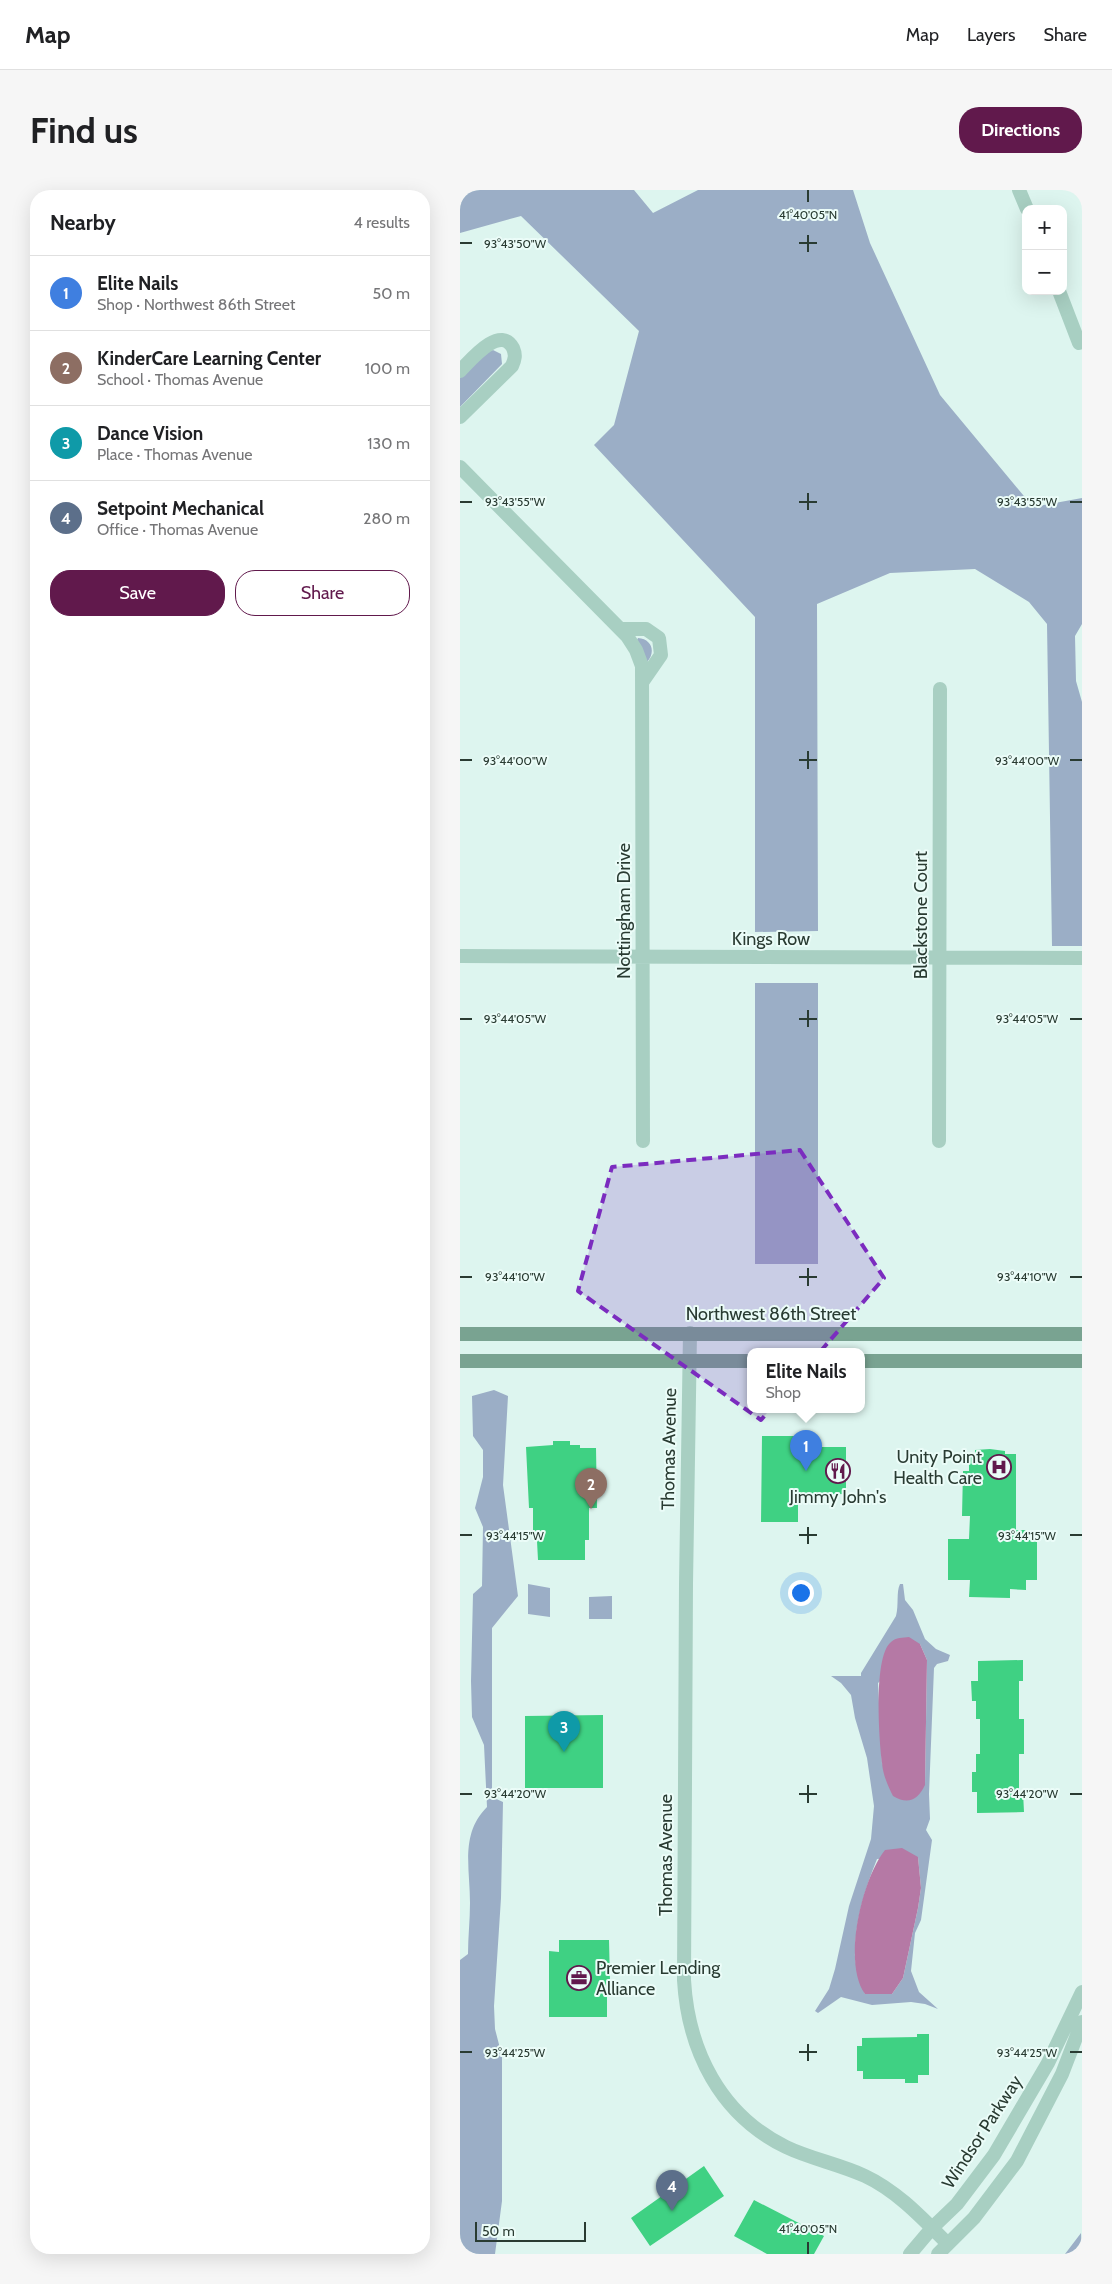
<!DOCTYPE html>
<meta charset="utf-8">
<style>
body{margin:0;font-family:Cabin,sans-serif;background:#f6f6f6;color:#202124}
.controls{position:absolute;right:15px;top:15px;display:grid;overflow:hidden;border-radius:10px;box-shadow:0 5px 20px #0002}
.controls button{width:45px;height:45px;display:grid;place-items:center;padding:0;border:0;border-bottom:1px solid #e0e0e0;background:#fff;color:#202124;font:25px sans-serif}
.scale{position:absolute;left:15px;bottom:12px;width:111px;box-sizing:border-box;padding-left:5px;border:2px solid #293b32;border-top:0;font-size:14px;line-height:18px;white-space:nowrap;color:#293b32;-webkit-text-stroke:4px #ebfcf8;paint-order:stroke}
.you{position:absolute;left:340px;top:1402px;width:18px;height:18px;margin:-12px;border:4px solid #fff;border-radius:50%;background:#1a73e8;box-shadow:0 0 0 8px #1a73e833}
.badge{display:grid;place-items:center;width:32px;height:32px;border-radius:50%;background:#61194c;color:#fff;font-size:16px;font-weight:700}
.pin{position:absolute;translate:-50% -41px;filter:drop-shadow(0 1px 2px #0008)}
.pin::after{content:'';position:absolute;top:26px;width:18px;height:15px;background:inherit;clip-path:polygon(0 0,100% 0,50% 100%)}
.popup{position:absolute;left:287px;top:1158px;width:118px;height:65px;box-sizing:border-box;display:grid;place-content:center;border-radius:10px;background:#fff;filter:drop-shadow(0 1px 4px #0005);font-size:16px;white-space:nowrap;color:#757577}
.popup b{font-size:19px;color:#202124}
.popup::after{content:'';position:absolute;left:50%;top:100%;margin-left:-10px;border:10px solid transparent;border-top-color:#fff}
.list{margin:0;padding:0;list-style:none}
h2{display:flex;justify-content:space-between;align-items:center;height:65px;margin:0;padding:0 20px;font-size:21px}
h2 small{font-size:16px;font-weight:400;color:#757577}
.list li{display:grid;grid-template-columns:32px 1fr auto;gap:15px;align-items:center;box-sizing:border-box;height:75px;padding:0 20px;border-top:1px solid #e0e0e0}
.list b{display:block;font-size:19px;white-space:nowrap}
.list p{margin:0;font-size:16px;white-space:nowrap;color:#757577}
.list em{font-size:16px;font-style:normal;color:#757577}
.actions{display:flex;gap:10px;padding:15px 20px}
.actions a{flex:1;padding:11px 0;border:1px solid #61194c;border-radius:20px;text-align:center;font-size:18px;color:#61194c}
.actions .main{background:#61194c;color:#fff}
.map{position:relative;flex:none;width:622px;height:2064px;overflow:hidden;border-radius:20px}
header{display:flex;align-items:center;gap:30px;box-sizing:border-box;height:70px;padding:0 25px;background:#fff;border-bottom:1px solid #e0e0e0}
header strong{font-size:24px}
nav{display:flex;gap:28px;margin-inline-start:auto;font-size:18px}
.intro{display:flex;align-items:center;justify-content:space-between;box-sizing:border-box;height:120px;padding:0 30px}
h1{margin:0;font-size:35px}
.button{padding:12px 22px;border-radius:20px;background:#61194c;color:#fff;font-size:18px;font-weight:700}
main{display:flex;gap:30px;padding:0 30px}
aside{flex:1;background:#fff;border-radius:20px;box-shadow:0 5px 20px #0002}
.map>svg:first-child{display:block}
.green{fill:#9baec6;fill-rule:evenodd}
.water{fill:#b579a5}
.building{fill:#3fd183}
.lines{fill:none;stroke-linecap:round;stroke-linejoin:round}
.minor{stroke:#a8cfc2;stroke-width:14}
.secondary{stroke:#79a391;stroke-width:14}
.marked{fill:#7b2cbf;fill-opacity:0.2;stroke:#7b2cbf;stroke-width:4;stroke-dasharray:10 6;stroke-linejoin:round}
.ticks{fill:none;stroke:#293b32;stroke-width:2}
.labels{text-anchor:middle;stroke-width:4;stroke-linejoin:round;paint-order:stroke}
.street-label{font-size:18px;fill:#293b32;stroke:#ebfcf8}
.poi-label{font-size:18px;fill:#293b32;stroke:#ebfcf8;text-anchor:end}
.ticks-label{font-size:12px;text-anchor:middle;fill:#293b32;stroke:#ebfcf8;stroke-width:4;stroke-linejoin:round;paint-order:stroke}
</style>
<header>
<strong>Map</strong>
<nav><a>Map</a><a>Layers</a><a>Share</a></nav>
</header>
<div class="intro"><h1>Find us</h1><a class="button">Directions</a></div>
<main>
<aside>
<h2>Nearby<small>4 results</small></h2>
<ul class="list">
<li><span class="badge" style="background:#3f7fe0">1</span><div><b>Elite Nails</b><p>Shop · Northwest 86th Street</p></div><em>50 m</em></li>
<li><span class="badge" style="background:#8d6e63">2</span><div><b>KinderCare Learning Center</b><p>School · Thomas Avenue</p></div><em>100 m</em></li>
<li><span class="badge" style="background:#0f9aa8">3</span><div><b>Dance Vision</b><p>Place · Thomas Avenue</p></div><em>130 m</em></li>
<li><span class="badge" style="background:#5c6f8a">4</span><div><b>Setpoint Mechanical</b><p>Office · Thomas Avenue</p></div><em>280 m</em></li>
</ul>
<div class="actions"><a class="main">Save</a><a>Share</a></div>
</aside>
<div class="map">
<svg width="622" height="2064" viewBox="0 0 622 2064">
<rect width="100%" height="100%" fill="#ddf5ef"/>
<path class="green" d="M0 0H174L193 23 238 0H393L410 53 480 205 573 317 622 308V434L615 446 616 491 622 512V756H592L587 434 569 412 515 379 430 383 357 414 358 741 295 742V427L134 255 154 235 179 141 61 26 0 43Z
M33 160 41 164 42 174 0 217V188L25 163Z
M178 448C192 449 196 462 187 472L177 450Z
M295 793H358V1074H295Z
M34 1200 48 1206 43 1295 58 1406 32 1438V1607L43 1612 41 1708 34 1816 35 1839 42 1866V2011L35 2064H0V1770L8 1764C8 1747 10 1730 10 1713 10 1678 0 1644 27 1617L24 1555 12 1527 11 1491 13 1404 22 1396 23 1337 15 1318 23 1287V1260L13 1246 12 1206Z
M68 1394 90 1398V1427L68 1424Z
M440 1394H443L445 1410 453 1420 465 1449 476 1459 490 1465 488 1471 477 1474 474 1478 469 1604 470 1629 466 1640 472 1650 461 1730 455 1743 451 1781 459 1802 478 1819 465 1814 451 1812 412 1815 381 1807 358 1823 355 1821 369 1799 375 1779 389 1716 411 1649 414 1616 407 1568 395 1528 391 1505 381 1493 371 1486H401V1483L436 1426C439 1415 436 1402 440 1394ZM460 1454 467 1470 465 1595 422 1574 418 1493ZM458 1667 461 1698 458 1718 443 1788 432 1804H405C402 1791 394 1775 395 1763 395 1730 405 1699 417 1669Z
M152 1406V1429H129V1407Z
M621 2043 622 2064H605Z"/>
<path class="water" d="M449 1447 460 1454 467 1470 465 1595C458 1610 448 1615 433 1606 428 1596 423 1585 422 1573 419 1551 413 1466 431 1452 436 1447 443 1448 449 1447Z
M442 1658 458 1667 461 1698 458 1718 443 1788 432 1804H405C382 1772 402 1689 425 1660Z"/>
<path class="building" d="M302 1246H338V1257H386V1304L338 1305V1332H301Z
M93 1251H110V1255H120V1258H136L137 1318H129V1350H125V1370H78L77 1351H73V1318H69L66 1257 93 1255Z
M530 1259 545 1261V1264H556V1340H566V1350H577V1390H566V1400L550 1399V1408L509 1407 510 1390H488V1349H509L510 1326H502L503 1281H509V1265H515V1260Z
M563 1470V1491H559V1529H564V1564H559V1602H563L564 1622 517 1623V1602H512V1582H516V1564H520V1529H516V1511H512L511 1491H518V1471Z
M143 1525V1598H65V1526Z
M99 1750H149L150 1792H147V1827H89V1761L99 1762Z
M457 1844H469V1885H458V1893H445V1889H403V1881H397V1856H402V1848L457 1847Z
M244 1976 264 2006 190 2056 171 2028Z
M294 2010 364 2046 354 2064H307L274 2046Z"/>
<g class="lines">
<path class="minor" d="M559 0 567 19
M599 101 619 153
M0 181C10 171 40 134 53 158 56 165 55 169 52 176L0 227
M0 277 167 446 176 460 182 476 183 951
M160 439H186L199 448 201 465 183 491
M0 766 622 768
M479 951 480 499
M230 1143 226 1394 224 1790C228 1860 260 1925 326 1957 351 1969 379 1974 405 1986 437 2001 462 2028 487 2053
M450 2064 472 2038 497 2014 534 1965 588 1873 622 1802
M478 2064 514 2028 557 1971 602 1884 622 1832"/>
<path class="secondary" d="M0 1144H622
M0 1171H291
M401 1171H622"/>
</g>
<path class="marked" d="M340 960 424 1088 301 1230 118 1101 152 977Z"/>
<path class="ticks" d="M348 0V12M348 45V62M0 53H12M339 53H357M348 303V320M0 312H12M339 312H357M610 312H622M348 561V579M0 570H12M339 570H357M610 570H622M348 820V837M0 829H12M339 829H357M610 829H622M348 1078V1096M0 1087H12M339 1087H357M610 1087H622M348 1337V1354M0 1345H12M339 1345H357M610 1345H622M348 1595V1613M0 1604H12M339 1604H357M610 1604H622M348 1854V1871M0 1862H12M339 1862H357M610 1862H622M348 2052V2064"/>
<defs>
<symbol id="hospital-ring" viewBox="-11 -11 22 22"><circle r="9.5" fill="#ebfcf8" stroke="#61194c" stroke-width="1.5"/><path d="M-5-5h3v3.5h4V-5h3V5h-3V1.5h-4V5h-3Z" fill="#61194c"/></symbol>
<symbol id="restaurant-ring" viewBox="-11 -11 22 22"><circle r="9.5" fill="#ebfcf8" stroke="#61194c" stroke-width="1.5"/><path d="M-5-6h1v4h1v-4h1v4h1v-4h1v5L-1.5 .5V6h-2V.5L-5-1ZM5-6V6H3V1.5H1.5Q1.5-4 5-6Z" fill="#61194c"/></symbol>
<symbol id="office-ring" viewBox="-11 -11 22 22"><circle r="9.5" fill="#ebfcf8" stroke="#61194c" stroke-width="1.5"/><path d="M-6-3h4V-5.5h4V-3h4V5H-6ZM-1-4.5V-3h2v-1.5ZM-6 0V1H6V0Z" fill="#61194c"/></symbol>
</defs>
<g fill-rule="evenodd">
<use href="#hospital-ring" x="525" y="1263" width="28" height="28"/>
<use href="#restaurant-ring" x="364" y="1267" width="28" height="28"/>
<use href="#office-ring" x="105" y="1774" width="28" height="28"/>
</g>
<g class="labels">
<g class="street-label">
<text transform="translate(164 721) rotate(-90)" y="6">Nottingham Drive</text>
<text transform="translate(461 725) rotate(-90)" y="6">Blackstone Court</text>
<text x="311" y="755">Kings Row</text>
<text x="311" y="1130">Northwest 86th Street</text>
<text transform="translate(209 1259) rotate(-89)" y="6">Thomas Avenue</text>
<text transform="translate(206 1665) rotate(-90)" y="6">Thomas Avenue</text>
<text transform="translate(522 1942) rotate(-57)" y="6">Windsor Parkway</text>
</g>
<g class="poi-label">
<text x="522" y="1273">Unity Point<tspan x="522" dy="21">Health Care</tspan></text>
<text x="378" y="1313" text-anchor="middle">Jimmy John's</text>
<text x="136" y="1784" text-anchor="start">Premier Lending<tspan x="136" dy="21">Alliance</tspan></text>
</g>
</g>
<g class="ticks-label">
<text x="348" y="29">41°40'05"N</text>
<text x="55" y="58">93°43'50"W</text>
<text x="567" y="316">93°43'55"W</text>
<text x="55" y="316">93°43'55"W</text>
<text x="567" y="575">93°44'00"W</text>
<text x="55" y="575">93°44'00"W</text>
<text x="567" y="833">93°44'05"W</text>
<text x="55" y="833">93°44'05"W</text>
<text x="567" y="1091">93°44'10"W</text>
<text x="55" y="1091">93°44'10"W</text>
<text x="567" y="1350">93°44'15"W</text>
<text x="55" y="1350">93°44'15"W</text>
<text x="567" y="1608">93°44'20"W</text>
<text x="55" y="1608">93°44'20"W</text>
<text x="55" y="1867">93°44'25"W</text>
<text x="567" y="1867">93°44'25"W</text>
<text x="348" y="2043">41°40'05"N</text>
</g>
</svg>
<div class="controls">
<button>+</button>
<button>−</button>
</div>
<div class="scale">50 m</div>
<div class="you"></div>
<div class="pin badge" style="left:346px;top:1281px;background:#3f7fe0">1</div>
<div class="popup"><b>Elite Nails</b>Shop</div>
<div class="pin badge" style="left:131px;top:1319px;background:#8d6e63">2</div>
<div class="pin badge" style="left:104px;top:1562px;background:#0f9aa8">3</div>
<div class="pin badge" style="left:212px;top:2021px;background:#5c6f8a">4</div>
</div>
</main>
